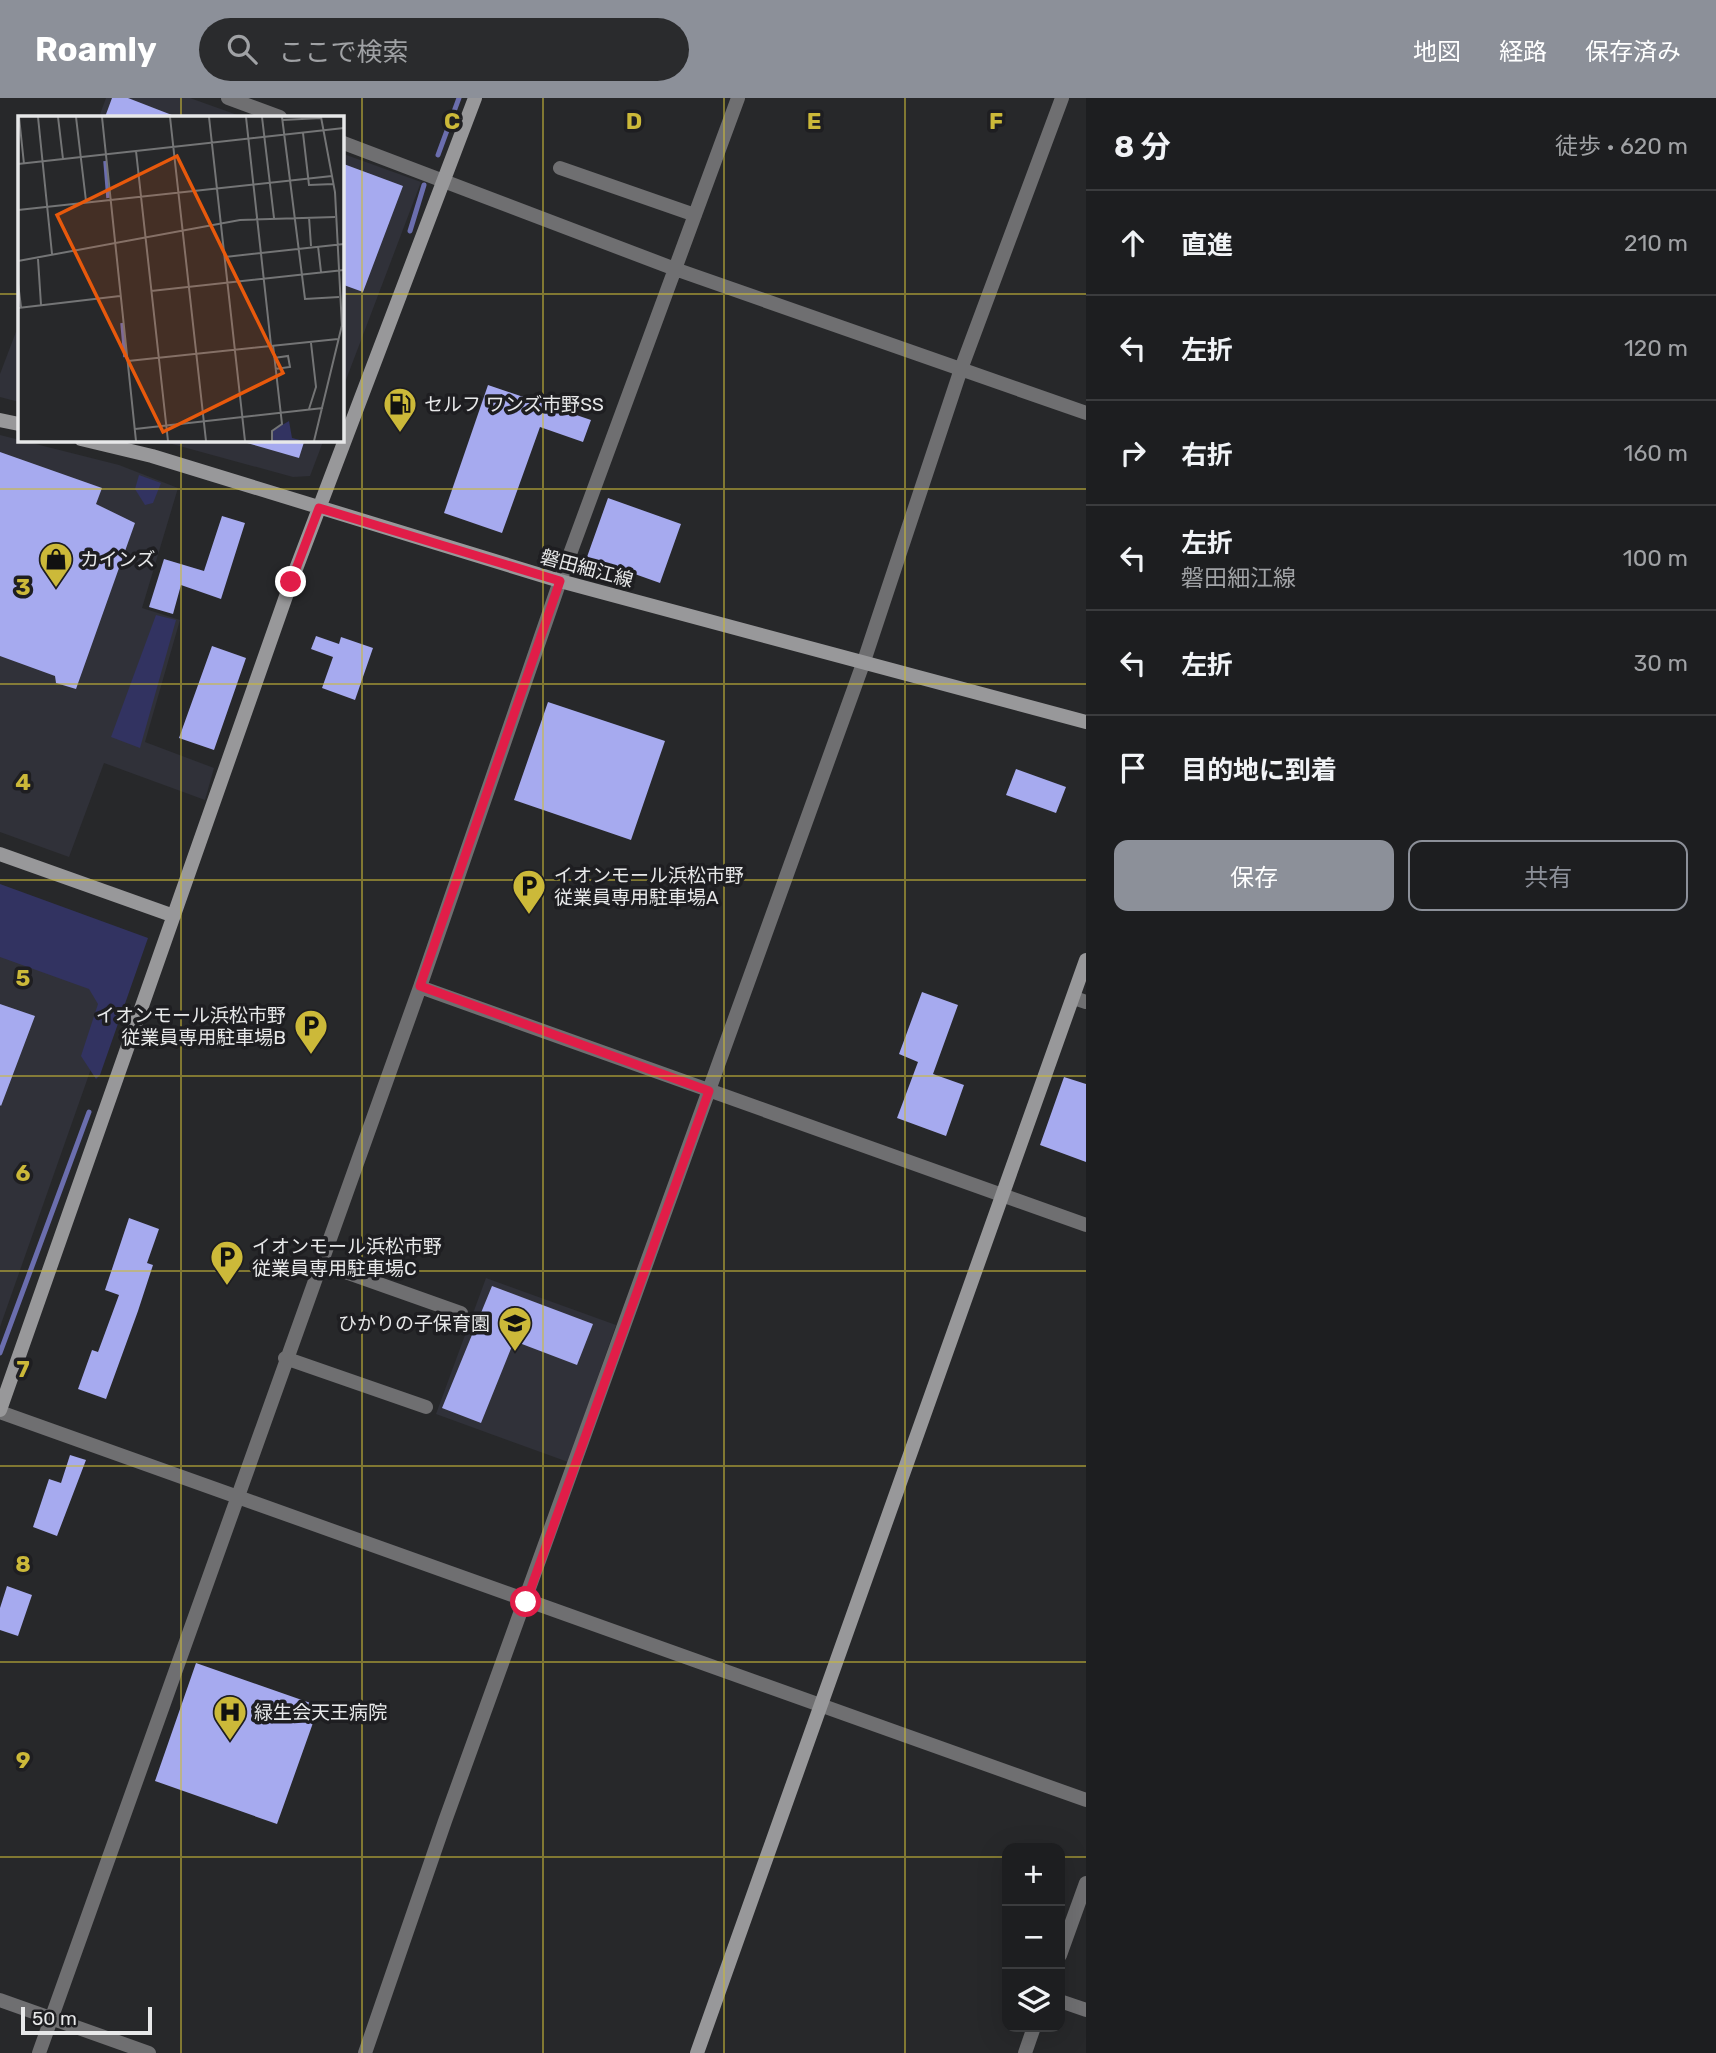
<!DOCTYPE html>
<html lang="ja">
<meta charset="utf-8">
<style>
body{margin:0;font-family:Rubik,"Noto Sans JP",sans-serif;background:#2a2b2d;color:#f1f3f6}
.controls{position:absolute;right:21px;bottom:21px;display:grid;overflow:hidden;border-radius:14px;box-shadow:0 7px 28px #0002}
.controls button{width:63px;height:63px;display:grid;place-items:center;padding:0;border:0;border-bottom:2px solid #3b3c3e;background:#1d1e20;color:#f1f3f6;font:35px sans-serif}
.scale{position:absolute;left:21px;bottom:18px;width:131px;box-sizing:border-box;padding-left:7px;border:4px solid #e7e8e9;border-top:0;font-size:19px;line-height:24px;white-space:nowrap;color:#e7e8e9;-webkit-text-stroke:5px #1e1e21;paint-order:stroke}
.stop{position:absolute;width:21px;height:21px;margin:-16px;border:5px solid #e11d48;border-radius:50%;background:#fff}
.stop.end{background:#e11d48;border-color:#fff;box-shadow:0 2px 7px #0008}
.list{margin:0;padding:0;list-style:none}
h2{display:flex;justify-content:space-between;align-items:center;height:91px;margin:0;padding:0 28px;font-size:30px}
h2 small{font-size:23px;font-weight:400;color:#a0a2a5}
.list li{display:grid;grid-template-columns:46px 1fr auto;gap:21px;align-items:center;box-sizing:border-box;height:105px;padding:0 28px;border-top:2px solid #3b3c3e}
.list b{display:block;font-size:26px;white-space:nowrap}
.list p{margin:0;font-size:23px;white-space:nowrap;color:#a0a2a5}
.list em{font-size:23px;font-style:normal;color:#a0a2a5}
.actions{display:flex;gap:14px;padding:21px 28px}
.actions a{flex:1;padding:16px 0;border:2px solid #8c9099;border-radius:14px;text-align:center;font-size:24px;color:#8c9099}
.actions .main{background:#8c9099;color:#fff}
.icon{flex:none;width:38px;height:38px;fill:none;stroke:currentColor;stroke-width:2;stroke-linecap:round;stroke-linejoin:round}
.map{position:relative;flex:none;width:1086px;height:1955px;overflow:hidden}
header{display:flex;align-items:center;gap:42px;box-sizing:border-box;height:98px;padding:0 35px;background:#8c9099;color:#fff}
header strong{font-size:33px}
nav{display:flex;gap:38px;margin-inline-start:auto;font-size:24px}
.search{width:490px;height:63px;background:#2a2b2d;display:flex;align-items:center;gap:18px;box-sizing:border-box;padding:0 24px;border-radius:38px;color:#a0a2a5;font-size:26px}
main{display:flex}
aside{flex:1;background:#1d1e20}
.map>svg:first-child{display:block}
.built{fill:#303139}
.green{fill:#323361}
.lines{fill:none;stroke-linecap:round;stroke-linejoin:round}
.stream{stroke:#6b6eae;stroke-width:5}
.building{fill:#a6aaef}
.street{stroke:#6f6f71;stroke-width:14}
.secondary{stroke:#98989a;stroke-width:14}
.route{stroke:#e11d48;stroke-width:9}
.grid{fill:none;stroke:#ccb939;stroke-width:2;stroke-opacity:0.55}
.labels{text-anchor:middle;stroke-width:7;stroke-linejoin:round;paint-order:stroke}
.poi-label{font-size:19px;fill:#e7e8e9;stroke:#1e1e21;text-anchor:start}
.street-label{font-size:19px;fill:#e7e8e9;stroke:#1e1e21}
.inset-river{fill:none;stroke:#6b6eae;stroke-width:3.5}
.inset-road{fill:none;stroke:#747576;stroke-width:2}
.view{fill:#e8590c;fill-opacity:0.15;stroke:#e8590c;stroke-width:3.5}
.inset-edge{fill:none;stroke:#e7e8e9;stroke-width:3.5}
.grid-label{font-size:23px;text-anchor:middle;font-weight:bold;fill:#ccb939;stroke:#1e1e21;stroke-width:7;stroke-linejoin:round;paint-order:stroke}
</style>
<header>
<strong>Roamly</strong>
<div class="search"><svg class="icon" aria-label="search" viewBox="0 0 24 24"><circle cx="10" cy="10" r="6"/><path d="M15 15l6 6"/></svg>ここで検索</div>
<nav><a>地図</a><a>経路</a><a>保存済み</a></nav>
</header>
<main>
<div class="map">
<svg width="1086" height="1955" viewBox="0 0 1086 1955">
<rect width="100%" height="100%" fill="#27282a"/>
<path class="built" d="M106 0H190L243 19H99Z
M341 55 421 84 341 295Z
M19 226V304L0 299V276Z
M0 337 119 367 178 390 142 510 180 522 145 644 214 670 205 702 104 665 69 759 0 734Z
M154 341H324L310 378 293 379Z
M0 798 135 846 0 1229Z
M486 1180 616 1227 568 1364 436 1316Z"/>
<path class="green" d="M139 377 161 385 153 405 145 407 135 391Z
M156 517 176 522 140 650 111 639Z
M0 786 148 840 100 977 96 981 81 958 98 906 89 891 0 859Z"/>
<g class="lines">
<path class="stream" d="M438 57 459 0
M410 133 424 87
M0 1255 89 1014"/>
</g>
<path class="building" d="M112 0H128L177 19H105Z
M341 65 403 88 363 194 341 186Z
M488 287 591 322 583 344 540 329 502 435 444 415Z
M248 341H305L299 360 247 345Z
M0 354 102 390 96 406 135 425 76 591 56 585 55 578 0 558Z
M608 400 681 426 660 485 587 459Z
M222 418 245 425 221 501 181 487 173 516 149 509 164 461 204 473Z
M316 538 339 546 341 539 373 550 355 602 322 590 333 559 311 551Z
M212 548 246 560 214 652 179 640Z
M548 604 665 643 631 742 514 702Z
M1016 671 1066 689 1056 715 1006 697Z
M922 894 958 907 933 976 964 987 946 1038 897 1020 918 964 899 956Z
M0 906 35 918 1 1008 0 1007Z
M1064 979 1086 986V1064L1040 1047Z
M129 1120 159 1131 147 1165 153 1167 138 1213 106 1301 78 1291 92 1252 98 1254 119 1197 105 1192Z
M492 1188 593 1226 577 1267 514 1243 481 1325 442 1310Z
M70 1357 86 1362 57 1438 33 1429 49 1381 61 1385Z
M7 1488 32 1497 18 1538 0 1532V1510Z
M196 1565 319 1608 277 1726 155 1683Z"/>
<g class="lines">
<path class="street" d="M228 0 280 19
M341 44 675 171 1086 315
M560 70 695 117
M420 889 1086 1127
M1074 900 1086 904
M320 1165 461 1215
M285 1260 426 1309
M0 1314 1086 1702
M1060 1857 1086 1785
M0 1902 149 1955
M1060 1903 1086 1912
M39 1955 420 889 560 483 738 0
M365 1955 445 1723 864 563 961 271 1062 0
M1025 1955 1034 1929"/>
<path class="secondary" d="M0 322 19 326
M81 341 152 358 560 483 1086 624
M0 756 174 818
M0 1312 291 484 475 0
M697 1955 1086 862"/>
</g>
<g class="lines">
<path class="route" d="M291 484 319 410 560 483 420 888 709 993 526 1504"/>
</g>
<path class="grid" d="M181 0V19M362 0V1955M543 0V1955M724 0V1955M905 0V1955M0 196H19M341 196H1086M181 341V1955M0 391H1086M0 586H1086M0 782H1086M0 978H1086M0 1173H1086M0 1368H1086M0 1564H1086M0 1759H1007M1060 1759H1086"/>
<defs>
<symbol id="fuel-pin" viewBox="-11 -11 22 30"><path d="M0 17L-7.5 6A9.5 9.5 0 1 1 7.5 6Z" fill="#ccb939" stroke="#1e1e21"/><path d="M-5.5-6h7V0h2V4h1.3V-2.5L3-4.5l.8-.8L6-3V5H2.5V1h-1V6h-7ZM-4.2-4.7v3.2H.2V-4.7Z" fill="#111"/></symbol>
<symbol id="shop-pin" viewBox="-11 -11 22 30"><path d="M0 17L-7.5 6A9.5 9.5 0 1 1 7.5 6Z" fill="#ccb939" stroke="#1e1e21"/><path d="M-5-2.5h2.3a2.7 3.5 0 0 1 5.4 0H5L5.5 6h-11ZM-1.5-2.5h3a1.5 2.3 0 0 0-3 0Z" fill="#111"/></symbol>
<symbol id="parking-pin" viewBox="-11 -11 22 30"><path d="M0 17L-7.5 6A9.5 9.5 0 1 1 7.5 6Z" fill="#ccb939" stroke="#1e1e21"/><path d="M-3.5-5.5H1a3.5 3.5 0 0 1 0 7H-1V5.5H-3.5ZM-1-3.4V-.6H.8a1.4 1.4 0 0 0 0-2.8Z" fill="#111"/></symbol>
<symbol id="school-pin" viewBox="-11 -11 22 30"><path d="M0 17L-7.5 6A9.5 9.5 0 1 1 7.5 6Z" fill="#ccb939" stroke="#1e1e21"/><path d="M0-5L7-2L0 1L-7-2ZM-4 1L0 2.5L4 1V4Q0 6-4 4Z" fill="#111"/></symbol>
<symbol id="hospital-pin" viewBox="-11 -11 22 30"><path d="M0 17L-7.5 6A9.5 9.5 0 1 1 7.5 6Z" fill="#ccb939" stroke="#1e1e21"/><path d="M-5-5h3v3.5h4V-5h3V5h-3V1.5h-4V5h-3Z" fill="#111"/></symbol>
</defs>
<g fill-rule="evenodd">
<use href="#fuel-pin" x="381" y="287" width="38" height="52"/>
<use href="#shop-pin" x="37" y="442" width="38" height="52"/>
<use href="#parking-pin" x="510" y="769" width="38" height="52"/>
<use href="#parking-pin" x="292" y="909" width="38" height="52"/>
<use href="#parking-pin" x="208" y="1140" width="38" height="52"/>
<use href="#school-pin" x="496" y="1206" width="38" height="52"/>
<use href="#hospital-pin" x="211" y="1595" width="38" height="52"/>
</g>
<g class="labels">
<g class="poi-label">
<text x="424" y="313">セルフ ワンズ市野SS</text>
<text x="80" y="468">カインズ</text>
<text x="554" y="784">イオンモール浜松市野<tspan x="554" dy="22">従業員専用駐車場A</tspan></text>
<text x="286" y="924" text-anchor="end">イオンモール浜松市野<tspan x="286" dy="22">従業員専用駐車場B</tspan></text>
<text x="252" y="1155">イオンモール浜松市野<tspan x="252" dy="22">従業員専用駐車場C</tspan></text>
<text x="490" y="1232" text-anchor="end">ひかりの子保育園</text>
<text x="254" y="1621">緑生会天王病院</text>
</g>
<g class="street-label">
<text transform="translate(587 470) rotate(15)" y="7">磐田細江線</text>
</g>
</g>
<g transform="translate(18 18)">
<rect width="326" height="326" fill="#27282a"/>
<path d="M271 305 274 322 286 325H254V315Z" fill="#323361"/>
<path class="inset-river" d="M87 45 90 82M104 207 107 241"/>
<path class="inset-road" d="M1 1 6 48M20 1 34 138M40 1 45 43M58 1 68 85M84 1 118 325M152 1 188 325M191 1 227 325M228 1 253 229M244 1 256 102M264 1 287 183 321 181M303 1 317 76 324 211M265 4 303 2M285 17 291 69 316 68M118 35 150 325M0 48 326 12M0 94 314 60M291 101 293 130M300 130 303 156M207 141 326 128M20 143 23 189M0 145 222 104 317 101M0 167 3 191M133 175 326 154M0 192 102 180M256 242 270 240 272 251 257 253M110 245 320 223M291 293 298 271 293 227M117 313 305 292M254 325V315L264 308 255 229M296 325 324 209"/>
<path class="view" d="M159 40 265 257 145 316 39 99Z"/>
<rect width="326" height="326" class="inset-edge"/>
</g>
<g class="grid-label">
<text x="452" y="31">C</text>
<text x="634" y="31">D</text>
<text x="814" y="31">E</text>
<text x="996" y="31">F</text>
<text x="23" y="497">3</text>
<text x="23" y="692">4</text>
<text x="23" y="888">5</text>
<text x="23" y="1083">6</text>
<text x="23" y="1279">7</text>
<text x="23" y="1474">8</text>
<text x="23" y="1670">9</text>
</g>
</svg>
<div class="controls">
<button>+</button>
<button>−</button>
<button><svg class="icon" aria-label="layers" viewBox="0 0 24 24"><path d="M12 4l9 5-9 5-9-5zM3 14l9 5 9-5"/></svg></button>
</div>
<div class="scale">50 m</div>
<div class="stop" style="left:526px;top:1504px"></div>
<div class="stop end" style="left:291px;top:484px"></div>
</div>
<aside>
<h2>8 分<small>徒歩 · 620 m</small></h2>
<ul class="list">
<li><svg class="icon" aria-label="ahead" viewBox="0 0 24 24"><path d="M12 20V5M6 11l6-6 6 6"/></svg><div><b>直進</b></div><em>210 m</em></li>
<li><svg class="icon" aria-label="left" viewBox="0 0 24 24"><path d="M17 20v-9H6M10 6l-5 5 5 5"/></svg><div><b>左折</b></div><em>120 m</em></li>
<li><svg class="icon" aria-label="right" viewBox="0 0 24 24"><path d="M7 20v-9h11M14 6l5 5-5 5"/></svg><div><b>右折</b></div><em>160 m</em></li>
<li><svg class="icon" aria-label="left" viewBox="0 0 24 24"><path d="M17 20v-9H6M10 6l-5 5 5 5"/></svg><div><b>左折</b><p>磐田細江線</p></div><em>100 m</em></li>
<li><svg class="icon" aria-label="left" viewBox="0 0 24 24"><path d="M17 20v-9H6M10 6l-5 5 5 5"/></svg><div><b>左折</b></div><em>30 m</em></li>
<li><svg class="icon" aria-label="arrive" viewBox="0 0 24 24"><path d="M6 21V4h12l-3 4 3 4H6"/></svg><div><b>目的地に到着</b></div></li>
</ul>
<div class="actions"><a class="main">保存</a><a>共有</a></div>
</aside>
</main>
